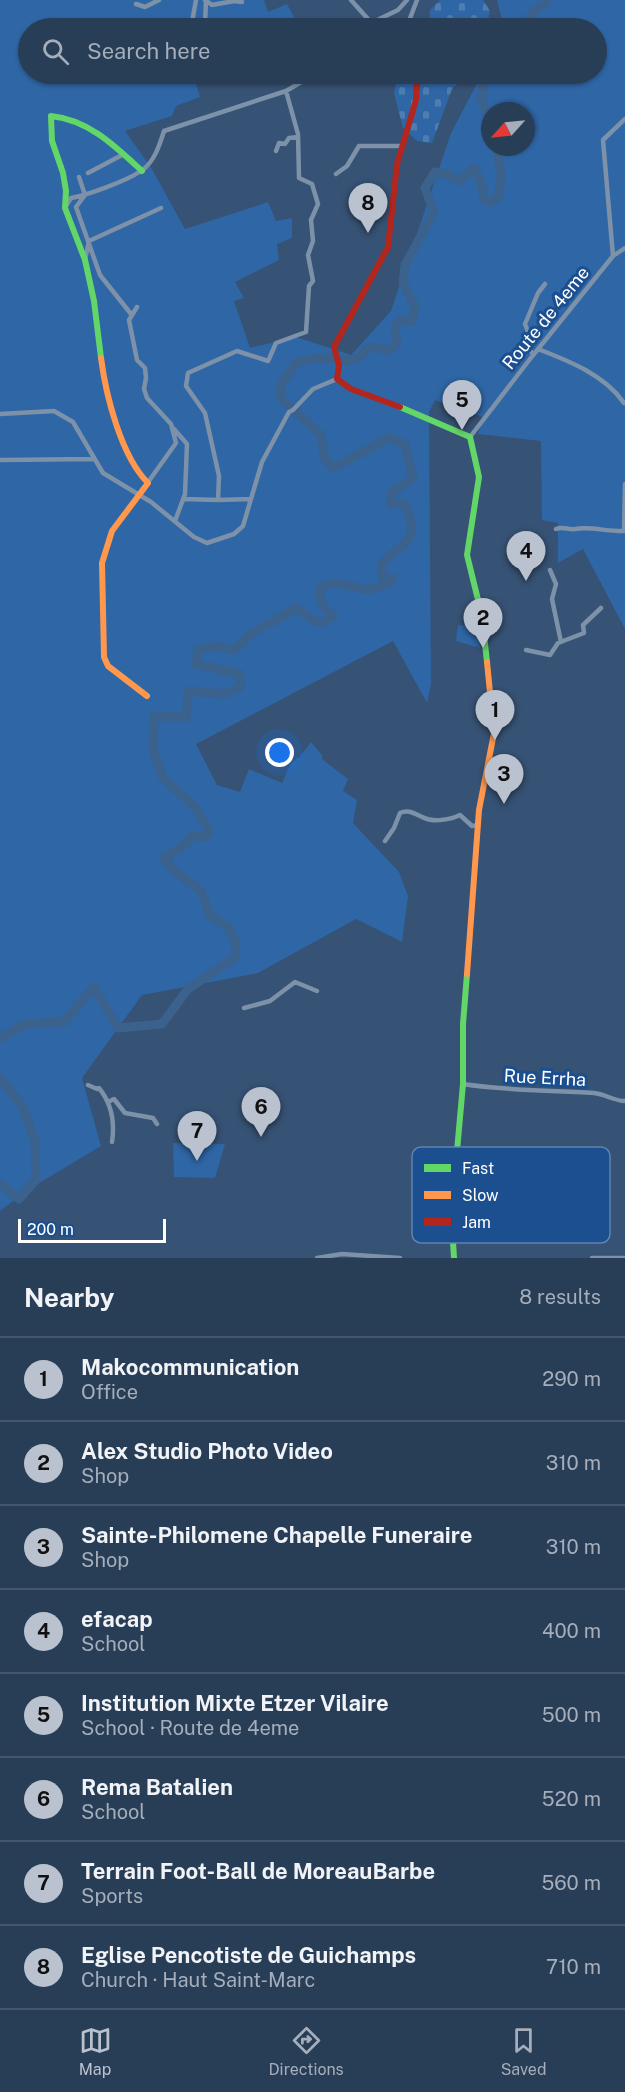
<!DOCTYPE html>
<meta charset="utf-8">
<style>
body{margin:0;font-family:"Public Sans",sans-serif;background:#30455d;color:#f1f3f6}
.compass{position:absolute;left:481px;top:102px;width:54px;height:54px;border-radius:50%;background:#283e57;box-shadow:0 2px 4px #0004;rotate:243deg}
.scale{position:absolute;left:18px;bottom:15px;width:148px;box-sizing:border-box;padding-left:6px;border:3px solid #fff;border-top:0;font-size:16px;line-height:21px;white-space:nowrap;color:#fff;-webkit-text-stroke:4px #1b4f8f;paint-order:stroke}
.you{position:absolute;left:280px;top:753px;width:21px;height:21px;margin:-15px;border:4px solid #fff;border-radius:50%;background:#1a73e8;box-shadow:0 0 0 9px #1a73e833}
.badge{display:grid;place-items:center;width:39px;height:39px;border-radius:50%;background:#b9c2ce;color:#111;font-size:20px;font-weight:700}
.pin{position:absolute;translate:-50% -50px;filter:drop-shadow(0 2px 3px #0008)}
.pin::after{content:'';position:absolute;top:32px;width:21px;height:18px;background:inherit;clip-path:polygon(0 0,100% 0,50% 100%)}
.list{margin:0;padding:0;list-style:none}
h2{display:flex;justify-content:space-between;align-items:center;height:78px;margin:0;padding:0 24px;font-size:26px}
h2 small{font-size:20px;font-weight:400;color:#a5aeba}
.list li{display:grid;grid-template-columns:39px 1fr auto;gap:18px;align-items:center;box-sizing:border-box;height:84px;padding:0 24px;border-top:2px solid #44576d}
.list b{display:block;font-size:22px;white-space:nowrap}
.list p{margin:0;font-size:20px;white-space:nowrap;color:#a5aeba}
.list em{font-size:20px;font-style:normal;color:#a5aeba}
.icon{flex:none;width:33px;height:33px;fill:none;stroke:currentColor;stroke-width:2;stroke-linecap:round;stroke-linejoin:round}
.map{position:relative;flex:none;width:625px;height:1258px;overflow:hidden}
.search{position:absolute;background:#283e57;box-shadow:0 2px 4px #0004;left:18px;right:18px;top:18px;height:66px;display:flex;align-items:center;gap:15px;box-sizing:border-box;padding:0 21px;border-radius:33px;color:#a5aeba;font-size:22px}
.sheet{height:750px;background:#283e57}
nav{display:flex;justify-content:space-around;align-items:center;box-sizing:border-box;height:84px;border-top:2px solid #44576d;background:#283e57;font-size:16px;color:#a5aeba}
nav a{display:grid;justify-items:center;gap:3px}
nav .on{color:#b9c2ce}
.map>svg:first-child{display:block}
.cemetery{fill:url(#cemetery-stones)}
.green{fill:#2f66a5;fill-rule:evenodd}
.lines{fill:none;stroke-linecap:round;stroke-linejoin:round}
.river{stroke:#3b618d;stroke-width:9}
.street{stroke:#7d92a8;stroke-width:4.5}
.fast{stroke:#63d668;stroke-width:6}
.slow{stroke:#ff974d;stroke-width:6}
.jam{stroke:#b3261e;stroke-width:6}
.labels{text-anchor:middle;stroke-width:6;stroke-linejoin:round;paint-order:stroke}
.street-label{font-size:18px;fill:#fff;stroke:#1b4f8f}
.key{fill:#1b4f8f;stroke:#5f84b1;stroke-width:1.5}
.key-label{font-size:16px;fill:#fff}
</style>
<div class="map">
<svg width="625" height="1258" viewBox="0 0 625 1258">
<defs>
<pattern id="cemetery-stones" width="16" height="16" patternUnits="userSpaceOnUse" patternTransform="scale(1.5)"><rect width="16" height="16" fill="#2f66a5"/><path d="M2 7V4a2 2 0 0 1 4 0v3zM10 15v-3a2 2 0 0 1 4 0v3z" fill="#4e7db2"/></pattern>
</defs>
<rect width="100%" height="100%" fill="#365274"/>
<path class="cemetery" d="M440 0H483L490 11 486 28H420L429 24 430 10Z
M398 74H469L452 89 432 143 417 141 403 128 394 93Z"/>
<path class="green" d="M0 0H264L268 12 287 4 300 28H28V74H193L200 97 176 106 172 116 125 131 152 169 185 229 268 202 276 221 292 218V238L277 244 279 260 235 282 244 298 234 301 250 348 296 337 351 355 391 311 451 133 482 74H596V28H504L497 0H625V629L583 549 558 563V523L542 520 541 441 478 434 483 417 435 400 429 412 431 684 427 703 393 641 196 744 217 785 240 792 249 769 282 783 290 765 297 758H299L311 742 322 755V759L348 779 343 791 357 800 353 823 399 872 408 896 402 942 356 919 258 973 142 995 82 1078 101 1146 26 1191 0 1211ZM490 111H526V147H490Z
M458 625 479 626 480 648 456 641Z
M173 1143 225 1144 215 1178 174 1177Z"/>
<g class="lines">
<path class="river" d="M524 28 534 11 546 3 547 0
M490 119 481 99 485 75 505 80 511 74
M0 1038 25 1024 64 1022 94 987 118 1028 162 1024 188 989 235 957 236 942 228 927 210 915 201 891 176 872 164 858 182 847 193 836 205 837 210 832 195 807 163 778 153 750 154 716 186 717 189 691 225 694 240 687V674L196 664 198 650 215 646 235 650 249 635 296 608 315 621 325 622 333 616C323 607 319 601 320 588 339 578 345 587 364 589 371 590 381 586 388 584L393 578 384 579C368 546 435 555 403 503L391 504V493L413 479 405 444 389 438 333 468 325 459 321 435 281 398 280 386 296 363 309 359 331 358 348 361 358 358 370 347 390 350 397 343 395 328 400 320 412 321 415 306 403 283 405 265 434 212 425 188 435 172 446 174 459 181 474 168 482 185 484 200 492 202 499 196 501 175 497 147
M0 1078 23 1107 35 1142 36 1180 19 1199 0 1184"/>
<path class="street" d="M205 0 212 5 234 1 242 2
M351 0 376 28
M206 1 205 24 208 28
M136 4 145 7 159 0
M371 23 398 10 407 0
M195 25 192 22 196 0
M363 28 368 20
M396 28 409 21 417 0
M203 80 204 74
M276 151 279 143 285 144 289 138 298 137
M88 173 124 154
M336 174 347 166 359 146H403
M79 177 85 195 76 207 100 275 131 314
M66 206 71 198C88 195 126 181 141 171 154 163 160 144 164 131L286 91 315 74
M613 256 603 140 625 119
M85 260 89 241 161 208
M137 307 129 320 137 360 145 368 146 378 144 389 147 398 171 424 176 443 146 485
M538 349C569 361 605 375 624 403
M534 354 523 346 530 337 525 324 538 293 545 284
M269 359 276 343 306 332 309 286 313 281 308 255 313 241 311 220 318 204 312 184 299 178 298 134 286 91
M0 414 54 411 73 422 103 473 151 502 194 537 207 543 234 534 243 526 262 462 289 412 293 410 313 389 337 379
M174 429 187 444 185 494 175 521
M470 437 530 359 613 256 625 248
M0 460 94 459
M184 499 218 500 219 476 205 413 186 386 188 373 237 351 268 361
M218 500 251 499
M556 529C563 526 568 530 575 529 591 526 608 532 625 531
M624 531 625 484
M550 570 556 584 552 599 561 642
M526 650 550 655 558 643 584 633 583 625 601 608
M385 841 394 828 400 813C410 808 417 816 427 819 436 822 452 819 460 815L472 826 478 825
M244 1008 270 1001 295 982 317 991
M463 1084C507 1091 550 1090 594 1093 605 1094 614 1101 625 1101
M88 1085 97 1089 99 1088C112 1104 115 1122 112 1142
M110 1101 114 1099 125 1113 153 1118 157 1124
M317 1258 342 1254 400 1258
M592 1258H625"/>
<path class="fast" d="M101 358 94 301 85 260 65 208 66 191 63 173 52 141 51 116C89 120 115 146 142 171
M400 407 470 437 479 477 467 555 482 616 487 662
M454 1258 450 1192 457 1151 463 1084V1024L467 974"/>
<path class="slow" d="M101 358C106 396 121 456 148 483L112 531 102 563 104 657 108 666 147 696
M467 974 479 810 494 733 487 662"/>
<path class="jam" d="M400 407 351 389 337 379 339 365 334 347 388 247 397 164 416 100 417 78 414 74"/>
</g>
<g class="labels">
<g class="street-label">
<text transform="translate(546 318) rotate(-51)" y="6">Route de 4eme</text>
<text transform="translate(545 1078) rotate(3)" y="6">Rue Errha</text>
</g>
</g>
<rect x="412" y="1147" width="198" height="96" rx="9" class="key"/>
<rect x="424" y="1164" width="27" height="8" fill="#63d668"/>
<rect x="424" y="1191" width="27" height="8" fill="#ff974d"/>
<rect x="424" y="1218" width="27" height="8" fill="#b3261e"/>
<g class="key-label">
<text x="462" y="1174">Fast</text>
<text x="462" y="1201">Slow</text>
<text x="462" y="1228">Jam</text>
</g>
</svg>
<svg class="compass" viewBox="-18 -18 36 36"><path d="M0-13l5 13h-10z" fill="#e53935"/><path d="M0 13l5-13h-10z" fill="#a5aeba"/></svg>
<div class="scale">200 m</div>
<div class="you"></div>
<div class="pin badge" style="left:495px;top:740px">1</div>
<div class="pin badge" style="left:483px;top:648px">2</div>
<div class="pin badge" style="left:504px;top:804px">3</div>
<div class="pin badge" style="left:526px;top:581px">4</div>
<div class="pin badge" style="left:462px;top:430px">5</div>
<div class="pin badge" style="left:261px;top:1137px">6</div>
<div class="pin badge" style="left:197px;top:1161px">7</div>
<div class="pin badge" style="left:368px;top:233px">8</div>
<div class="search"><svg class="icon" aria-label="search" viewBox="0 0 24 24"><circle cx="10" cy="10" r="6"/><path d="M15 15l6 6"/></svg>Search here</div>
</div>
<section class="sheet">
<h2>Nearby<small>8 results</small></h2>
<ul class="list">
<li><span class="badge">1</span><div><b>Makocommunication</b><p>Office</p></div><em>290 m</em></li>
<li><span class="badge">2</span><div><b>Alex Studio Photo Video</b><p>Shop</p></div><em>310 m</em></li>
<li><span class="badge">3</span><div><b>Sainte-Philomene Chapelle Funeraire</b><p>Shop</p></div><em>310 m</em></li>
<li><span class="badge">4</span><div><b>efacap</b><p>School</p></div><em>400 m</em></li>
<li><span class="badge">5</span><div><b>Institution Mixte Etzer Vilaire</b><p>School · Route de 4eme</p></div><em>500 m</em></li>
<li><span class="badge">6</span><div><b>Rema Batalien</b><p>School</p></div><em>520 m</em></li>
<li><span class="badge">7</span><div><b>Terrain Foot-Ball de MoreauBarbe</b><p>Sports</p></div><em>560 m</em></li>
<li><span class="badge">8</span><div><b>Eglise Pencotiste de Guichamps</b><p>Church · Haut Saint-Marc</p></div><em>710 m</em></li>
</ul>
</section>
<nav>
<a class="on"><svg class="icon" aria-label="map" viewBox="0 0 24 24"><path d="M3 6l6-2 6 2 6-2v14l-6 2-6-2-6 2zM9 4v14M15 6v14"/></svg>Map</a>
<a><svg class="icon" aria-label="directions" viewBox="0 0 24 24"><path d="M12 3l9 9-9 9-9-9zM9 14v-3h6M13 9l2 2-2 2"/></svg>Directions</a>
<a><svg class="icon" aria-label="saved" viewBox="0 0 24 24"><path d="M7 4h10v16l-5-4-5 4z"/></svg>Saved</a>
</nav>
